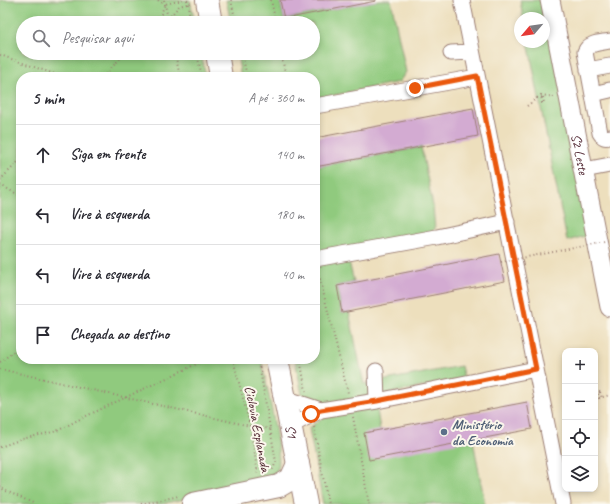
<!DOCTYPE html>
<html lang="pt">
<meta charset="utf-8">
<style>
body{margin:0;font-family:Caveat,sans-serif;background:#f7f7f7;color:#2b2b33}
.controls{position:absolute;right:12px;bottom:12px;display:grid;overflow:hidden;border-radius:8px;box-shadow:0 2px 6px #0003}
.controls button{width:36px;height:36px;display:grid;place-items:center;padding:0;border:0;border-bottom:1px solid #e1e1e2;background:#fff;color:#2b2b33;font:20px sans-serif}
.compass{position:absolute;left:514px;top:12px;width:36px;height:36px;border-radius:50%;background:#fff;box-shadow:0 2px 6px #0003;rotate:241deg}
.stop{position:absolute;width:12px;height:12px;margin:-9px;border:3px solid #ea580c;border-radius:50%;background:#fff}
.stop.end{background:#ea580c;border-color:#fff;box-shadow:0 1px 4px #0008}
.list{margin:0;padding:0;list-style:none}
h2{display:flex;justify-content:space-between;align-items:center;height:52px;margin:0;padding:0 16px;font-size:17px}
h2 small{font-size:13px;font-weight:400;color:#7c7c81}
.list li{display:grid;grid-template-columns:26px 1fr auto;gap:12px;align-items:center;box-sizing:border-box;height:60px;padding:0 16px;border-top:1px solid #e1e1e2}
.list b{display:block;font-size:15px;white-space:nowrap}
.list em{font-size:13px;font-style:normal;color:#7c7c81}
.icon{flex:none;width:22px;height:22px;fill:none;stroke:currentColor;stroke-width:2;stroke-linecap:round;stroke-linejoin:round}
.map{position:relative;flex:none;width:610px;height:504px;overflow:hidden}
.search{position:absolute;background:#fff;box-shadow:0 2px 6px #0003;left:16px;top:16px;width:304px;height:44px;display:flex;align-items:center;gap:10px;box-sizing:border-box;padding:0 14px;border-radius:22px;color:#7c7c81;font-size:15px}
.panel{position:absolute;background:#fff;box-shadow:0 2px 6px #0003;left:16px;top:72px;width:304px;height:292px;border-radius:16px}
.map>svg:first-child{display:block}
.green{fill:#90ca7e;stroke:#6d7454}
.building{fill:#d3abd2}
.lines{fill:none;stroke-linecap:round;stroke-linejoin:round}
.minor-casing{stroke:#9c7f74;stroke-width:17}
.major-casing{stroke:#9c7f74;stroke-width:21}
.highway-casing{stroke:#9c7f74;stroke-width:24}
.path{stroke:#9c7f74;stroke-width:2;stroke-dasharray:1 3;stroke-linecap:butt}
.minor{stroke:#fff;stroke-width:15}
.major{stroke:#fff;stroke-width:19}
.highway{stroke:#fff;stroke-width:22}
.path-bridge{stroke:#9c7f74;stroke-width:2;stroke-dasharray:1 3;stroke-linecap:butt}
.route{stroke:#ea580c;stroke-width:5}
.service-dot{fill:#5c6f8a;stroke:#fbf7ec;stroke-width:1.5}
.labels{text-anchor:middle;stroke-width:4;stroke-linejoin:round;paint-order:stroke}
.street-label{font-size:14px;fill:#4a1f2b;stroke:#fbf7ec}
.service-label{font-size:14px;font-weight:bold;fill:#4e5e75;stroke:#fbf7ec;text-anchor:start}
</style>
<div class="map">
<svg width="610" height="504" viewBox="0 0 610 504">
<rect width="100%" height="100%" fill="#fbf7ec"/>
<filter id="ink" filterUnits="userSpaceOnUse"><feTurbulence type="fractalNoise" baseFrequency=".025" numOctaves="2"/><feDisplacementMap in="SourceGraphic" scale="8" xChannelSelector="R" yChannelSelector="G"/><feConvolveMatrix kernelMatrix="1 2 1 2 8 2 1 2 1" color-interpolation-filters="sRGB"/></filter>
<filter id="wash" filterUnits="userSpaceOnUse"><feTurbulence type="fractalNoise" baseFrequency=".012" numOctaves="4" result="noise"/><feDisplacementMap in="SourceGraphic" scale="16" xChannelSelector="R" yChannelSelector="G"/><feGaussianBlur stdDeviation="0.9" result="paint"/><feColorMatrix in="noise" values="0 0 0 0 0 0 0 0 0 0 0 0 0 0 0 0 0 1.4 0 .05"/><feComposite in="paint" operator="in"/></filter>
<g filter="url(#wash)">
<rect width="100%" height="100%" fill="#eddfbd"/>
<path class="green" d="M0 0H190L195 23H23V53H201L206 77H21V359H261C265 376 283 457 278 468 275 475 269 479 262 483L161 504H0Z
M226 0H280L284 19 379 0H391L406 72 399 82 315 99V77H241L237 53H313V23H231Z
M520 0H548L589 235 567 241 528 42H544V18H523Z
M421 147 433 206 435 229 429 235 315 255V167Z
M348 258 354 282 337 286 342 313 349 312 364 384 461 366 464 379 375 396 380 430 473 440 485 504H323L309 428 325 416 324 407 302 394 295 359H315V264Z"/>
<g id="blocks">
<path class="building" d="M280 0H376V1L284 19Z
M473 108 478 136 315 167V138Z
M499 254 505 281 342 313 337 286Z
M527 402 532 429 369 460 364 433Z"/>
</g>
</g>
<g filter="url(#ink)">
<use href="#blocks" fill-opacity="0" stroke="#9c7f74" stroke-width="1"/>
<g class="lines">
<defs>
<path id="minor" d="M462 0 563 504
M610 41C601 43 589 42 585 52L600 133C603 138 605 138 610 137
M451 53 472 52
M588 70 610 66
M593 94 610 90
M315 106 477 77
M584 170 610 165
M315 259 437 237 507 222
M376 371 377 401
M285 398 321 410
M290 426 321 410 377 401 536 369"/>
<g id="major">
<path id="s1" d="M550 0 610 307"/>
</g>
<g id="highway">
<path d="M207 0 211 23"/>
<path d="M217 53 221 77"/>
<path id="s2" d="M277 359 306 504"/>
<path d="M193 504 279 486 291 479 298 464"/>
</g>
</defs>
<use href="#minor" class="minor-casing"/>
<use href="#major" class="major-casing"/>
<use href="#highway" class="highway-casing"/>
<path class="path" d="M158 0 164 4
M164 0 169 23
M187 0 191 23
M231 0 236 23
M271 0 276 23
M168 19 179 6 191 3
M153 23 161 14 165 4 183 0
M175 53 180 77
M197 53 202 77
M242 53 247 77
M281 53 286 77
M0 55 63 77
M103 77 125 53
M543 97 544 103H542L541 95 554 97
M527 106 537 98
M0 180 21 159
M0 185 21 196
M318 271 348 393
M233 359 250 426 258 475
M258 359 276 462 272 471
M300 359 306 391
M0 362 21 346
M0 369 250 426 271 429
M600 392H598L599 398 610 395
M353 417 369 504
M314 427 328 504
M0 447 22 439 57 431 80 419 207 359
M0 486 4 490 35 504
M141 504 179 496"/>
<use href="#minor" class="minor"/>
<use href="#major" class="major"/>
<use href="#highway" class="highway"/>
<path class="path-bridge" d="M537 98 543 97
M501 262 610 241
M600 392 602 398"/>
</g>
</g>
<g class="lines" filter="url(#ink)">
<path class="route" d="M311 414 321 410 377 401 536 369 477 76 415 88"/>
</g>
<circle class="service-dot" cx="444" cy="432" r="4"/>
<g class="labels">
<g class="street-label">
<text dy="5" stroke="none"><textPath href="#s1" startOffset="157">S2 Leste</textPath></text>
<text transform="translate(258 429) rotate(79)" y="5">Ciclovia Esplanada</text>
<text dy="5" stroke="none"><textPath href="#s2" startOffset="74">S1</textPath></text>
</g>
<g class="service-label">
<text x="452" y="429">Ministério<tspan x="452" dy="16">da Economia</tspan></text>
</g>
</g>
</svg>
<div class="controls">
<button>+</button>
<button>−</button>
<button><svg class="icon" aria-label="locate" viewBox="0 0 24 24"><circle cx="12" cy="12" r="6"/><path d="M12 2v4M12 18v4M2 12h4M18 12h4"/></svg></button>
<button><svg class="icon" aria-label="layers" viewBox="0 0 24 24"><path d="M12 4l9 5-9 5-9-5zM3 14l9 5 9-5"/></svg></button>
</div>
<svg class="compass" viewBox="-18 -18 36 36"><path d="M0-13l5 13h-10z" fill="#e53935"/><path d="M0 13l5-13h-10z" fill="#7c7c81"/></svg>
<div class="stop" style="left:311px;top:414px"></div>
<div class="stop end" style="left:415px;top:88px"></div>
<div class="search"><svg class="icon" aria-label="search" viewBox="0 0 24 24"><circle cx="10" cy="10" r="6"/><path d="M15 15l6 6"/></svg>Pesquisar aqui</div>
<section class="panel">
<h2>5 min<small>A pé · 360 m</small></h2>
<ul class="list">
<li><svg class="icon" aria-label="ahead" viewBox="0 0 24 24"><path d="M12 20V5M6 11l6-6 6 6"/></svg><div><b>Siga em frente</b></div><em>140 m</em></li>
<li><svg class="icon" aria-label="left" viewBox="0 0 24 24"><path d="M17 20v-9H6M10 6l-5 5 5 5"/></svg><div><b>Vire à esquerda</b></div><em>180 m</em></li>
<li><svg class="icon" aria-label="left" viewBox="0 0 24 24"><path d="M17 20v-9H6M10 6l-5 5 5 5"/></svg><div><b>Vire à esquerda</b></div><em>40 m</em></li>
<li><svg class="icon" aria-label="arrive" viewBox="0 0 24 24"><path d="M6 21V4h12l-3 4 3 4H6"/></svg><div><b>Chegada ao destino</b></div></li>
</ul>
</section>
</div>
